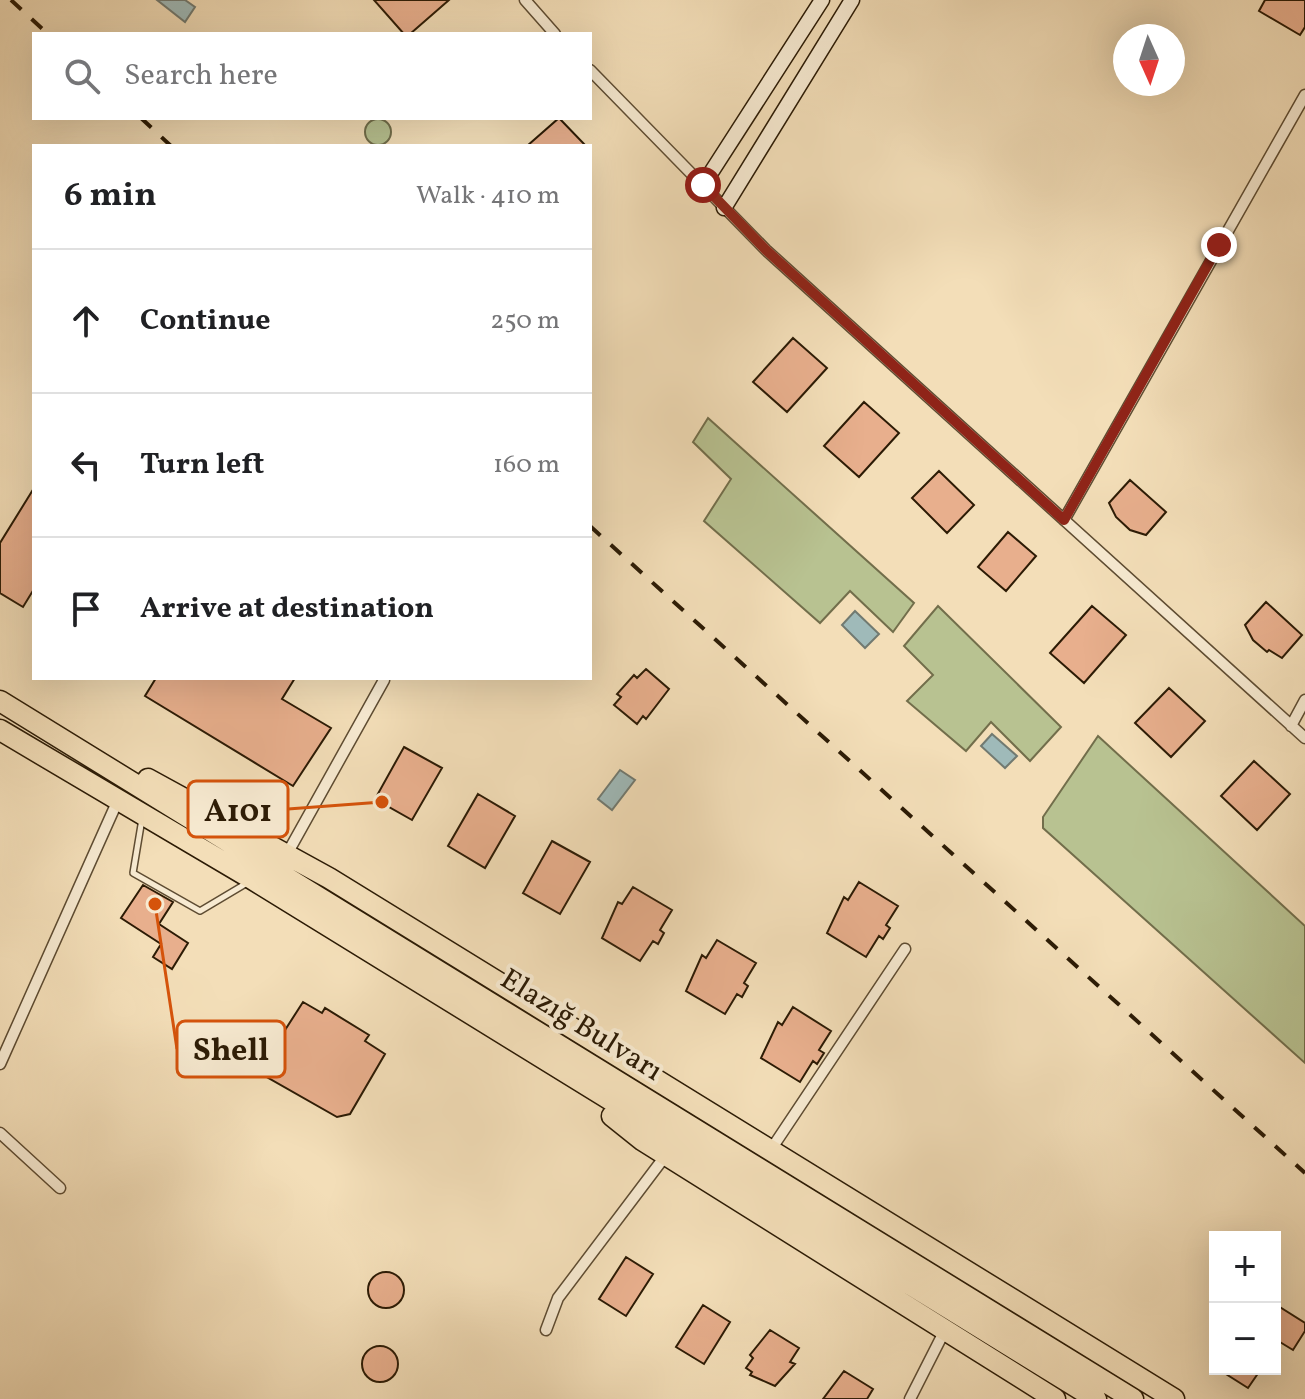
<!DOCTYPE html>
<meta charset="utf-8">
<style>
body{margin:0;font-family:Vollkorn,serif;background:#f2f2f2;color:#202124}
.controls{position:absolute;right:24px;bottom:24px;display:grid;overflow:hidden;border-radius:0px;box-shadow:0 8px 32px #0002}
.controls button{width:72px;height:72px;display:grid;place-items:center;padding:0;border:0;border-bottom:2px solid #e0e0e0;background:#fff;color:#202124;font:40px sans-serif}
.compass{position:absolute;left:1113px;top:24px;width:72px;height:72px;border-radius:50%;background:#fff;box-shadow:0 8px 32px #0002;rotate:177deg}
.stop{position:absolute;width:24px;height:24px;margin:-18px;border:6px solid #8f2418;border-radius:50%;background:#fff}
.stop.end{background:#8f2418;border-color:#fff;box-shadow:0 2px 8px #0008}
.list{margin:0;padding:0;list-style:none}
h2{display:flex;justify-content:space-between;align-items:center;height:104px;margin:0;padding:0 32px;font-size:34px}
h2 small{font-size:26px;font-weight:400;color:#757577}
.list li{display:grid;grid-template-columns:52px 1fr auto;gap:24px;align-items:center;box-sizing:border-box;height:144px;padding:0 32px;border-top:2px solid #e0e0e0}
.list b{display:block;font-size:30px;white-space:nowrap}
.list em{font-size:26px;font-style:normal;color:#757577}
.icon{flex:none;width:44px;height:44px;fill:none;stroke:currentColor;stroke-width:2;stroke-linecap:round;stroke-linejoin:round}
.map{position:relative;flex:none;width:1305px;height:1399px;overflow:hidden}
.search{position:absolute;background:#fff;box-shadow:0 8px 32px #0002;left:32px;top:32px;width:560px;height:88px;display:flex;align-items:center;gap:20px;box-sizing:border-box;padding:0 28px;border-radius:0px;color:#757577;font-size:30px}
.panel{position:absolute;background:#fff;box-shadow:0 8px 32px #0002;left:32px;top:144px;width:560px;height:536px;border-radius:0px}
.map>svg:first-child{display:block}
.green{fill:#b8c291;stroke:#726e4b;stroke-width:2}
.water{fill:#9fbab9;stroke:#717a71;stroke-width:2}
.building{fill:#e8af8d;stroke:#2c1b05;stroke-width:2}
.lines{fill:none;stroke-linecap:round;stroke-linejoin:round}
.lane-casing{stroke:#5e4c32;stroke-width:8}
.street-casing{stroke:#5e4c32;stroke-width:13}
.secondary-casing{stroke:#2c1b05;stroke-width:17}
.highway-casing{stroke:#2c1b05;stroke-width:23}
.lane{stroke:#f7ead1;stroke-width:5}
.street{stroke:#f7ead1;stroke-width:10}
.secondary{stroke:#f7ead1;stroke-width:14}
.highway{stroke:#f3deb8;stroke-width:20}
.rail{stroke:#2c1b05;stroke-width:4;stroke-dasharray:14 14;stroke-linecap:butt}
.route{stroke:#8f2418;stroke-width:10}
.labels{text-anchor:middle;stroke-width:8;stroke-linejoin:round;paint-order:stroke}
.street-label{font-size:30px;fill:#2c1b05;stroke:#f7ead1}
.leader{fill:none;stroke:#d5530b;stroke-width:3}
.callout-dot{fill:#d5530b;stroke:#f7ead1;stroke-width:3}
.callout{fill:#f7ead1;stroke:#d5530b;stroke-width:3}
.callout-label{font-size:32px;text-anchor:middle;font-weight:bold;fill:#2c1b05}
</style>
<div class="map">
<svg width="1305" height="1399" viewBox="0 0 1305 1399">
<rect width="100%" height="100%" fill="#f3deb8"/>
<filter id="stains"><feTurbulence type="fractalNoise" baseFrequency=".0025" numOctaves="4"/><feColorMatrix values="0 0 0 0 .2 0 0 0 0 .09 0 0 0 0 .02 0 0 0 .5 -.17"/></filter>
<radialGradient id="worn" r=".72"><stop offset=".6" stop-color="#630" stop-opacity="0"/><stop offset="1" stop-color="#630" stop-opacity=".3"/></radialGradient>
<path class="green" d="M365 132a13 13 0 1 1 26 0a13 13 0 1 1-26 0Z
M708 418 914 603 893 632 850 591 820 623 704 521 731 479 693 442Z
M938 606 1061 727 1030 761 991 722 966 751 907 701 933 675 904 646Z
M1098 736 1305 926V1063L1043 828V817Z"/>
<path class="water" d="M157 0H185L195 7 185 22Z
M855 611 879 634 865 648 842 625Z
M992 734 1017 756 1005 768 981 746Z
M620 770 635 780 612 810 598 799Z"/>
<path class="building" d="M374 0H449L410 34H404Z
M1265 0H1305V27L1300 35 1259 11Z
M559 118 586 146H527Z
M793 338 827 368 787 412 753 382Z
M864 402 899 433 859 477 824 446Z
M939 471 974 505 947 533 912 498Z
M1130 480 1166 512 1146 535 1130 530 1116 517 1109 503Z
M34 488V589L23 607 0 593V543Z
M1008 532 1036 556 1006 591 978 567Z
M1266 602 1302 635 1282 658 1269 650 1267 652 1253 640 1245 625Z
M1092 606 1126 635 1084 683 1050 653Z
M646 669 669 689 646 719 643 716 637 724 614 705 621 697 617 694 634 675 637 678Z
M156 678H295L282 699 331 728 293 786 145 696Z
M1169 688 1205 721 1171 757 1135 723Z
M404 747 442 768 412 820 375 799Z
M1254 761 1290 794 1257 830 1221 796Z
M478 794 515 816 485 868 448 846Z
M552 841 590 862 560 914 523 893Z
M859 882 898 906 886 925 890 928 883 939 879 936 866 957 827 933 844 897 848 900Z
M143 885 173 902 159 924 188 943 172 969 153 957 161 944 121 918Z
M633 887 672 910 660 930 664 933 658 944 653 941 640 961 602 938 618 902 622 904Z
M717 940 756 963 744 983 748 986 742 997 737 994 725 1014 686 991 702 955 706 958Z
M303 1002 322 1013 325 1008 369 1035 365 1041 385 1054 350 1114 337 1117 265 1076 262 1066Z
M793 1007 831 1031 819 1050 824 1053 817 1064 813 1061 800 1082 761 1058 778 1022 782 1025Z
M626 1257 653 1274 626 1316 599 1299Z
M368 1290a18 18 0 1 1 36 0a18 18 0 1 1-36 0Z
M1275 1304 1305 1323V1331L1293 1350 1275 1339Z
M703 1305 730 1322 704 1364 676 1347Z
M770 1330 799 1348 790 1362 795 1364 775 1386 750 1375 752 1372 746 1368 753 1358 750 1355Z
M362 1364a18 18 0 1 1 36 0a18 18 0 1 1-36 0Z
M1218 1369H1261L1248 1388Z
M844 1371 873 1389 867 1399H823Z"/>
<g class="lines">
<defs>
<path id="lane" d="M142 819 133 873 200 911 247 883"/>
<path id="street" d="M525 0 555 34
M590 70 766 250 1305 738
M1064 520 1305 95
M1291 726 1305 700
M287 854 384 680
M0 1064 118 800
M0 1133 60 1188
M770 1151 905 949
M546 1330 558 1298 666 1155
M910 1399 945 1330"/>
<path id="secondary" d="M703 185 822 0
M724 208 852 0"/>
<path id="highway" d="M0 701 1133 1399
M0 730 252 879 1096 1399
M148 779 329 878 1174 1399
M612 1116 642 1140 1055 1399"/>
</defs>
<use href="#lane" class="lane-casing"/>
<use href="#street" class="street-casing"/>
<use href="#secondary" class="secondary-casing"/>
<use href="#highway" class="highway-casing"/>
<use href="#lane" class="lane"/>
<use href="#street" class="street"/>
<use href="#secondary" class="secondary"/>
<use href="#highway" class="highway"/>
<path class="rail" d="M11 0 48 34
M141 118 171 146
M590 526 1305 1173"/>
</g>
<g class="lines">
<path class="route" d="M703 185 766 250 1064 520 1219 245"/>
</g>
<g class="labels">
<g class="street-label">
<text transform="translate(582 1024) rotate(32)" y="10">Elazığ Bulvarı</text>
</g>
</g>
<path class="leader" d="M382 802L288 809M155 904L177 1049"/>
<g class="callout-dot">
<circle cx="382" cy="802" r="8"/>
<circle cx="155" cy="904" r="8"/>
</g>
<g class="callout">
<rect x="188" y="781" width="100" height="56" rx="8"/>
<rect x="177" y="1021" width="108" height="56" rx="8"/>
</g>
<g class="callout-label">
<text x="238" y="821">A101</text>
<text x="231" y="1060">Shell</text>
</g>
<rect width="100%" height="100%" filter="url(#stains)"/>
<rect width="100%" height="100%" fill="url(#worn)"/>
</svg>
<div class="controls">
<button>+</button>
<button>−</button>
</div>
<svg class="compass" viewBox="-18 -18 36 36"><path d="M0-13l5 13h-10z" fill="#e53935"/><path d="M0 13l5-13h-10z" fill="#757577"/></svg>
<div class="stop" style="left:703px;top:185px"></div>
<div class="stop end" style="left:1219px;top:245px"></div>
<div class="search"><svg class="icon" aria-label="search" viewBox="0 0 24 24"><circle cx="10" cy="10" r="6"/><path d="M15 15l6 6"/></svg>Search here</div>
<section class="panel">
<h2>6 min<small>Walk · 410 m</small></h2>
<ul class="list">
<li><svg class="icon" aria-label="ahead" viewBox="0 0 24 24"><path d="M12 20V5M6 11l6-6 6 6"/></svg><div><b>Continue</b></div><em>250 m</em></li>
<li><svg class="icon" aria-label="left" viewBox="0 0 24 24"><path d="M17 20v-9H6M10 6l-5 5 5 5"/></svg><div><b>Turn left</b></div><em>160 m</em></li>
<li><svg class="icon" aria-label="arrive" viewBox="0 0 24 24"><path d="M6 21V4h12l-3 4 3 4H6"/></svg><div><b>Arrive at destination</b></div></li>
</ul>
</section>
</div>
